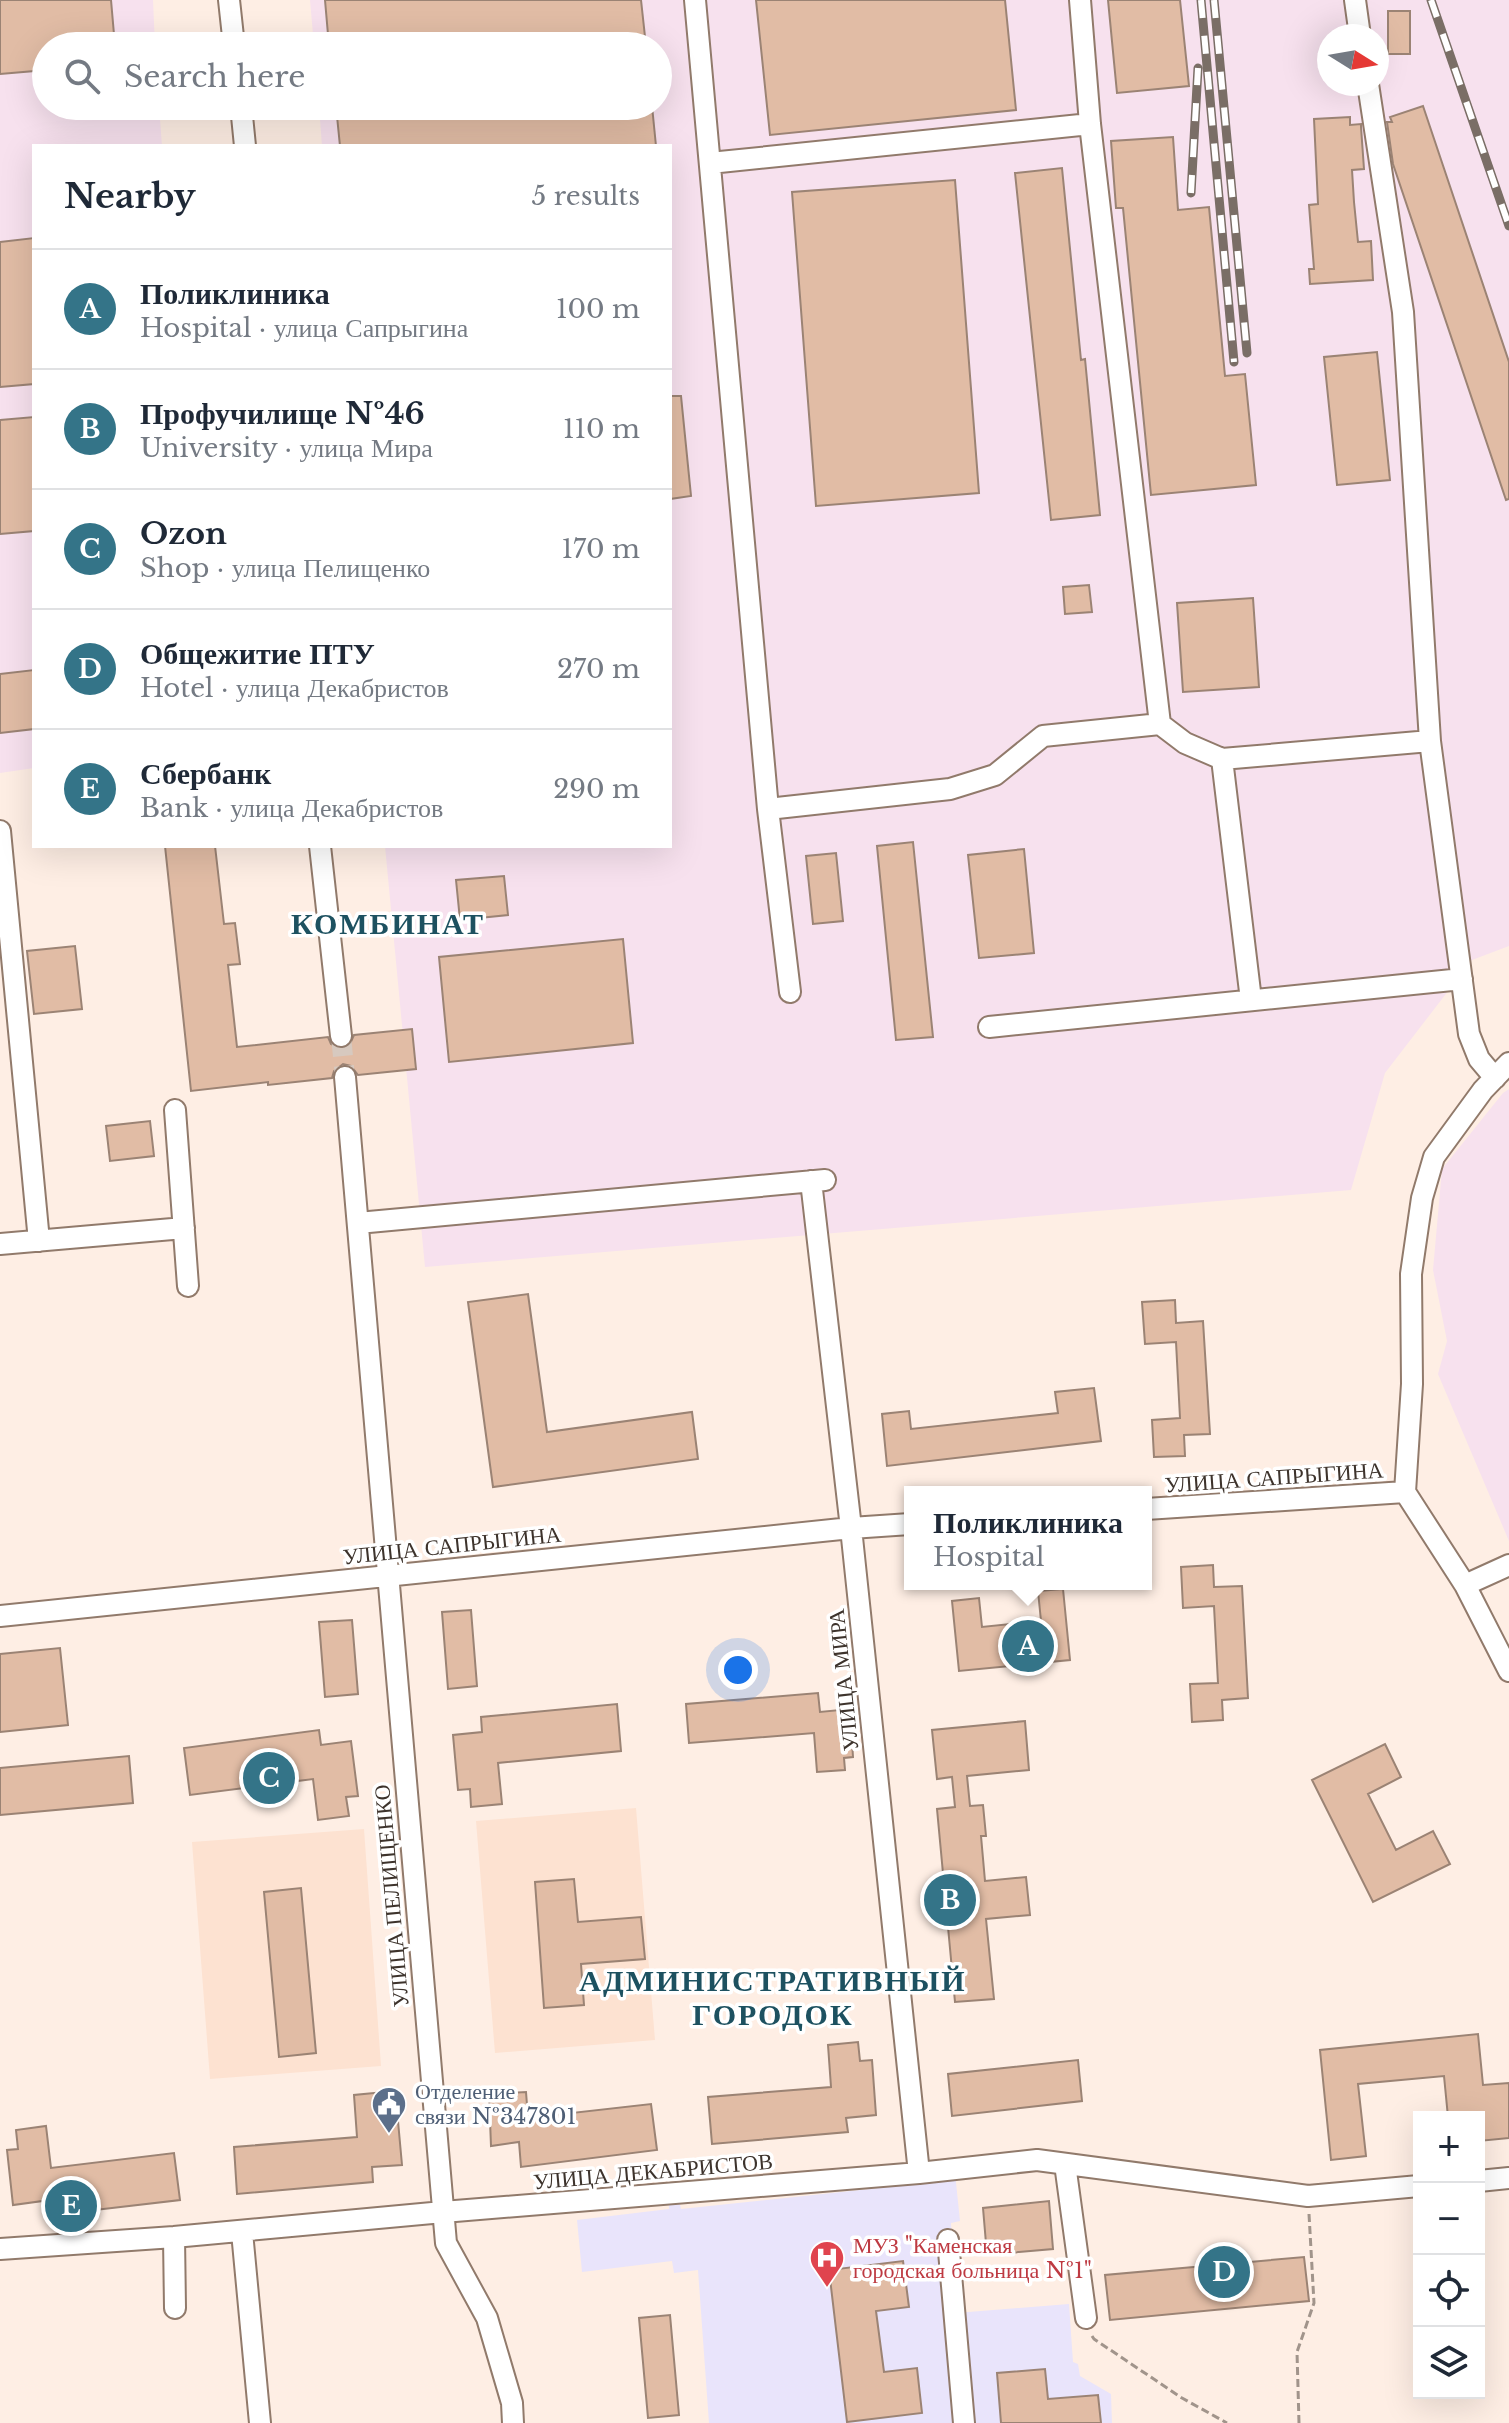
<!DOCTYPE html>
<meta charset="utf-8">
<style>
body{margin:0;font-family:"Libre Baskerville",serif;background:#f2f2f3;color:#1f2937}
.controls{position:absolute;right:24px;bottom:24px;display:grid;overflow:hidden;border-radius:0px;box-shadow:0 8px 32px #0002}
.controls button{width:72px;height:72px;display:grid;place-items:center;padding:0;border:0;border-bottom:2px solid #e0e1e3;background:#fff;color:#1f2937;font:40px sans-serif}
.compass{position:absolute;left:1317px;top:24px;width:72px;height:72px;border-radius:50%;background:#fff;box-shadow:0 8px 32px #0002;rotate:101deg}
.you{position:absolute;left:738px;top:1670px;width:28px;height:28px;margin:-20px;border:6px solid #fff;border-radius:50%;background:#1a73e8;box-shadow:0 0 0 12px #1a73e833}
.badge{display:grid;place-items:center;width:52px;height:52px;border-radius:50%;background:#347488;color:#fff;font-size:26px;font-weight:700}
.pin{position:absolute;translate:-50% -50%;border:4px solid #fff;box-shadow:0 2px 8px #0006}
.popup{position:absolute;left:904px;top:1486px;width:248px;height:104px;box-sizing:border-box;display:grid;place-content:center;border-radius:0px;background:#fff;filter:drop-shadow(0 2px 6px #0005);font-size:26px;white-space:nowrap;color:#747a83}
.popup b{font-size:30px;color:#1f2937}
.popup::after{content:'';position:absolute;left:50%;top:100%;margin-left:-16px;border:16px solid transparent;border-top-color:#fff}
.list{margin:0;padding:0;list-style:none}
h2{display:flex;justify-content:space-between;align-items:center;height:104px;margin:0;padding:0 32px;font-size:34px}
h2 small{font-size:26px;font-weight:400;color:#747a83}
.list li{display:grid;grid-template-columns:52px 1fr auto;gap:24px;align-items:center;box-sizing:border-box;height:120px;padding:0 32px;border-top:2px solid #e0e1e3}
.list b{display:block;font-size:30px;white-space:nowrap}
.list p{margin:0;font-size:26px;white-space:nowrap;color:#747a83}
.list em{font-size:26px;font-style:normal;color:#747a83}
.icon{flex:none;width:44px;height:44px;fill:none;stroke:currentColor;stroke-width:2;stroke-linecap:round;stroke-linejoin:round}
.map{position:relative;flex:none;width:1509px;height:2423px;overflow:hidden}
.search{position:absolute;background:#fff;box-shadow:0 8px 32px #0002;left:32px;top:32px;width:640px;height:88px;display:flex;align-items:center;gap:20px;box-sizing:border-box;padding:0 28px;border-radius:44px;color:#747a83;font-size:30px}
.panel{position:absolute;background:#fff;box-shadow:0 8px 32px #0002;left:32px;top:144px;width:640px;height:704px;border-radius:0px}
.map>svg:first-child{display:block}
.built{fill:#fde2d1}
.industrial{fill:#f7e1ee;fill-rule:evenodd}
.medical{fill:#e9e4fb}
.building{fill:#e1bca5;stroke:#9b8374;stroke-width:2}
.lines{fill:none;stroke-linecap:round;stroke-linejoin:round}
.minor-tunnel{stroke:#d7c9bf;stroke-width:20;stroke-dasharray:20 10;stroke-linecap:butt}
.minor-casing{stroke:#917a6b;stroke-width:24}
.path{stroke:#a1948b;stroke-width:3;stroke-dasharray:8 4;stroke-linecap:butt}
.minor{stroke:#fff;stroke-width:20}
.rail-casing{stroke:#7a6e66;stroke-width:9}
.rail{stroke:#fff;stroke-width:6;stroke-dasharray:18;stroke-linecap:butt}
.labels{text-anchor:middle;stroke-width:7;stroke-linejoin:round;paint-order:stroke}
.street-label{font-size:22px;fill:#3d332c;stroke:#fff}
.service-label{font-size:22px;fill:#4e5e75;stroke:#fff;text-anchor:start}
.health-label{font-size:22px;fill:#be3a42;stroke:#fff;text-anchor:start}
.district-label{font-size:30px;font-weight:bold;letter-spacing:2px;fill:#1d5160;stroke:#fff}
</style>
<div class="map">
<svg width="1509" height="2423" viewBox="0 0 1509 2423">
<rect width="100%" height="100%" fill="#feeee4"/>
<path class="built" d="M636 1808 655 2040 495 2053 476 1821Z
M364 1829 381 2066 210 2079 192 1842Z"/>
<path class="industrial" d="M0 0H153L155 46H46V106H159L162 146H34V768L0 773Z
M310 0H1509V946L1472 960 1385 1073 1351 1190 425 1267 385 846H670V146H322L319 106H658V46H314ZM1329 36H1377V84H1329Z
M1509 1089V1541L1438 1374 1447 1341 1433 1270 1442 1169 1503 1093Z"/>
<path class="medical" d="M955 2173 960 2221 951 2223 956 2313 1069 2304 1073 2362 1078 2364 1080 2376 1111 2394 1112 2423H709L698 2270 674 2273 672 2261 582 2272 577 2220 669 2209V2202L679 2200 681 2209 926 2183 927 2174Z"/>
<path class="building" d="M0 0H111L115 46H46V70L0 74Z
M325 0H641L646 46H329Z
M756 0H1005L1016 110 770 135Z
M1108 0H1180L1189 86 1117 93Z
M1388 11H1410V54H1388Z
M336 106H652L656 146H340Z
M1423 106 1509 362V499L1506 500 1393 164 1387 122H1392L1390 117Z
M1350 117V125L1361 124V127L1364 169 1352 170 1354 202 1358 242 1371 241 1373 280 1310 284 1309 269H1314L1309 205 1318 204 1314 119Z
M1173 137 1178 210 1209 207 1225 376 1245 374 1256 485 1151 495 1123 208H1116L1111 141Z
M1062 168 1081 360 1085 359 1100 515 1051 520 1015 173Z
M955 180 979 493 816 506 792 192Z
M34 238V384L0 387V242Z
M1377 352 1390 480 1337 485 1324 357Z
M670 396H681L691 496 670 499Z
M34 417V531L0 534V420Z
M1089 585 1092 612 1065 614 1063 587Z
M1253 598 1259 687 1183 692 1177 603Z
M34 670V729L0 733V674Z
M913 842 933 1037 896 1040 877 846Z
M165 846H215L224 924 235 923 240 964 228 965 237 1047 328 1037 331 1044 342 1049 349 1046 354 1035 412 1029 416 1069 358 1075 351 1066 343 1064 334 1071 332 1078 268 1085V1082L191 1091Z
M1024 849 1034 953 979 958 968 855Z
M836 853 843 921 813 924 806 856Z
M504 876 508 915 460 920 456 880Z
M623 939 633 1043 449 1062 439 957Z
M75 946 82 1009 34 1014 27 951Z
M150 1121 154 1156 110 1161 106 1126Z
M528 1294 547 1432 692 1412 698 1459 493 1487 468 1302Z
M1175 1300 1176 1323 1203 1321 1210 1434 1184 1435 1185 1456 1154 1457 1152 1420 1180 1418 1176 1342 1145 1344 1142 1302Z
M1094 1388 1101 1441 887 1466 882 1414 909 1411 911 1429 1058 1413 1055 1392Z
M1213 1565 1214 1587 1242 1586 1248 1698 1222 1700 1223 1720 1192 1722 1190 1684 1218 1683 1214 1606 1183 1608 1181 1567Z
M1063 1589 1070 1660 959 1671 952 1601 979 1598 982 1627 1041 1621 1038 1591Z
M471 1610 477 1686 448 1689 442 1612Z
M352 1620 358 1694 325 1697 319 1622Z
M60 1648 68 1725 0 1732V1654Z
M818 1693 820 1712 850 1709 853 1757 844 1758 845 1770 817 1772 814 1733 689 1743 686 1704Z
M617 1704 621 1751 498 1763 502 1804 471 1807 470 1789 458 1790 453 1735 482 1732 481 1717Z
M1025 1721 1029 1770 967 1776 970 1806 983 1805 986 1836H981L985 1881 1026 1877 1030 1915 986 1919 994 1999 955 2002 937 1809 955 1807 952 1777 937 1779 932 1730Z
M319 1730 321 1745 351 1741 358 1796 346 1797 349 1816 318 1820 313 1779 190 1795 184 1748Z
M1385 1744 1401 1777 1368 1794 1396 1850 1433 1831 1450 1864 1373 1902 1312 1780Z
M129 1756 133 1803 0 1815V1768Z
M574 1879 578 1922 641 1917 645 1959 581 1964 584 2005 544 2008 535 1882Z
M301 1888 316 2053 279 2057 264 1892Z
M1478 2034 1483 2085 1509 2083V2138L1479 2141V2117H1448L1444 2076 1358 2084 1366 2156 1331 2160 1320 2050Z
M858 2042 860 2061 872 2060 876 2115 846 2118 848 2132 712 2144 708 2097 831 2087 828 2045Z
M1078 2060 1082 2101 952 2116 948 2074Z
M384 2092 386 2111 397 2110 402 2165 372 2167 373 2182 237 2194 234 2147 357 2137 354 2095Z
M526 2092 528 2118 651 2104 657 2150 521 2167 519 2142 491 2146 489 2094Z
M46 2126 51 2168 174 2153 180 2200 44 2216 43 2201 13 2205 7 2150 18 2149 16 2130Z
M1049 2201 1053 2249 987 2255 983 2208Z
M1304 2257 1309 2301 1110 2320 1105 2275Z
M903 2261 909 2307 876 2311 884 2372 917 2368 922 2413 847 2422 829 2270Z
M670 2315 679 2415 648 2418 639 2318Z
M1045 2369 1048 2399 1098 2395 1101 2423H1001L997 2373Z"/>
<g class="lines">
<path class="minor-tunnel" d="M341 1036 345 1077"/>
<defs>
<path id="minor" d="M229 0 234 46
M695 0 768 809 790 992
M1080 0 1090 124 1160 724
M1355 0 1360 36
M1368 84 1403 312 1430 741 1469 1034 1479 1059 1495 1078
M241 106 245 146
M710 163 1090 124
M1222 759 1251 1000
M768 809 950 789 995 775 1043 736 1160 724 1185 743 1222 759 1430 741
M0 831 39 1241
M320 846 341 1036
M989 1027 1462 979
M345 1077 446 2243 487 2318 512 2403 513 2423
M175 1110 188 1286
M811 1181 851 1528 919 2173
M358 1223 825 1180
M0 1244 184 1228
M1405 1492 1412 1384 1411 1274 1422 1198 1434 1157 1483 1090 1509 1063
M1405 1492 1465 1585 1509 1671
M1146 1509 1405 1492
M1465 1585 1509 1565
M0 1616 851 1528 910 1524
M1065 2164 1086 2318
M1479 2181 1509 2178
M242 2232 260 2423
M174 2237 175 2308
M948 2240 964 2423
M0 2249 174 2237 443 2212 919 2173 1037 2160 1308 2196 1419 2186"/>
</defs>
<use href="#minor" class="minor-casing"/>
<path class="path" d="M1092 2336 1094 2339 1182 2398 1227 2423
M1299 2423 1297 2352 1314 2303 1309 2214"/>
<use href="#minor" class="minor"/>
<defs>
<path id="rail" d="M1201 0 1234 362
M1214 0 1247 353
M1431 0 1509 226
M1191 193 1198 68"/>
</defs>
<use href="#rail" class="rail-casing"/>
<use href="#rail" class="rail"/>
</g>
<defs>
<symbol id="civic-pin" viewBox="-11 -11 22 30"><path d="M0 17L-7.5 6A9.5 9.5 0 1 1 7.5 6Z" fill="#5c6f8a" stroke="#fff"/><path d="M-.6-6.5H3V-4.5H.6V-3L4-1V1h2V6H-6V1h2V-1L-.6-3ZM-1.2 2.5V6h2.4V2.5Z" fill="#fff"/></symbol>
<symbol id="hospital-pin" viewBox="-11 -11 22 30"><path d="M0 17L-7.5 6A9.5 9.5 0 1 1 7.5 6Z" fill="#e0444e" stroke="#fff"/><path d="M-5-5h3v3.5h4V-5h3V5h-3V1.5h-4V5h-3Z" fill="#fff"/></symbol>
</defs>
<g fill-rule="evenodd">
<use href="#civic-pin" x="369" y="2084" width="40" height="54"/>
<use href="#hospital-pin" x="807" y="2238" width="40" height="54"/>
</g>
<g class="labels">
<g class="street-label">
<text transform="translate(1274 1477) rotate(-4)" y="8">УЛИЦА САПРЫГИНА</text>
<text transform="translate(452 1545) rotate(-6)" y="8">УЛИЦА САПРЫГИНА</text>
<text transform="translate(843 1680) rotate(-96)" y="8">УЛИЦА МИРА</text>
<text transform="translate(391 1896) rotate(-95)" y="8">УЛИЦА ПЕЛИЩЕНКО</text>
<text transform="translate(653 2171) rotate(-5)" y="8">УЛИЦА ДЕКАБРИСТОВ</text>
</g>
<g class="service-label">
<text x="415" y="2099">Отделение<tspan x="415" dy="25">связи №347801</tspan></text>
</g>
<g class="health-label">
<text x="853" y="2253">МУЗ "Каменская<tspan x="853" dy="25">городская больница №1"</tspan></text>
</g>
<g class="district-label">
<text x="388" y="934">КОМБИНАТ</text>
<text x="773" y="1991">АДМИНИСТРАТИВНЫЙ<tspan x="773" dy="34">ГОРОДОК</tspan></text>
</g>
</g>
</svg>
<div class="controls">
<button>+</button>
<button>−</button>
<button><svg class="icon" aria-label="locate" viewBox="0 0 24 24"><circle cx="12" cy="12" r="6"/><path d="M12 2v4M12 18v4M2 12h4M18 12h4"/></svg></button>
<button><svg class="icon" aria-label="layers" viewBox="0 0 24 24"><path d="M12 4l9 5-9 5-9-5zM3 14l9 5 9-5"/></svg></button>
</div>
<svg class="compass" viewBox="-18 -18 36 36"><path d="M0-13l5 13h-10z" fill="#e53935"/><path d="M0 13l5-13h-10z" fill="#747a83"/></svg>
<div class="you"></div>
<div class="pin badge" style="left:1028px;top:1646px">A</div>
<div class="popup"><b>Поликлиника</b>Hospital</div>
<div class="pin badge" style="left:950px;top:1900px">B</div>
<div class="pin badge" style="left:269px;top:1778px">C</div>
<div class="pin badge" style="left:1224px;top:2272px">D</div>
<div class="pin badge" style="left:71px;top:2206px">E</div>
<div class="search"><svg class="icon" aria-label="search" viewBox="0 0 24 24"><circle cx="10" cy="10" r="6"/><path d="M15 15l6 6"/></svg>Search here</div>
<section class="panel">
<h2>Nearby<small>5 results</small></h2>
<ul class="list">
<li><span class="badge">A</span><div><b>Поликлиника</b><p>Hospital · улица Сапрыгина</p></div><em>100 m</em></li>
<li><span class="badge">B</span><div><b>Профучилище №46</b><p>University · улица Мира</p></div><em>110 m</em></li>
<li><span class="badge">C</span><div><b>Ozon</b><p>Shop · улица Пелищенко</p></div><em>170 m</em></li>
<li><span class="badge">D</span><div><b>Общежитие ПТУ</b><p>Hotel · улица Декабристов</p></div><em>270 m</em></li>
<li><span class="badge">E</span><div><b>Сбербанк</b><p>Bank · улица Декабристов</p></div><em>290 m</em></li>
</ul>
</section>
</div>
